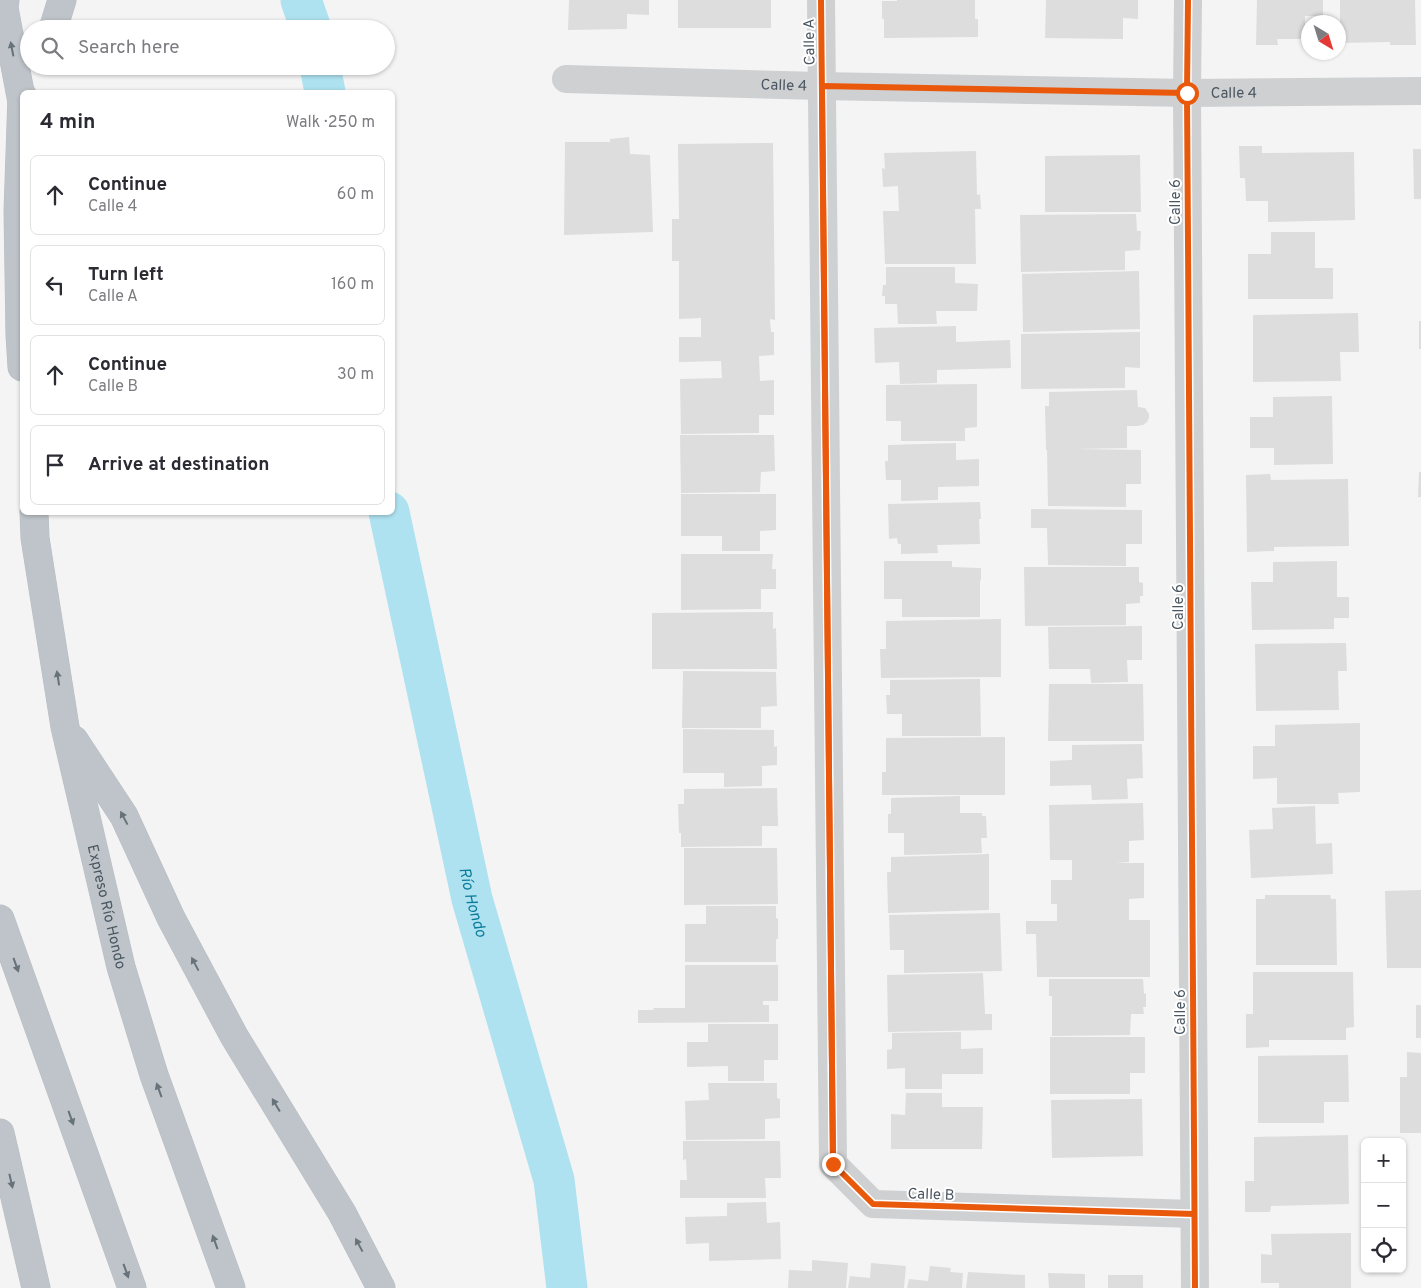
<!DOCTYPE html>
<meta charset="utf-8">
<style>
body{margin:0;font-family:Overpass,sans-serif;background:#f2f2f3;color:#2b2b33}
.controls{position:absolute;right:15px;bottom:15px;display:grid;overflow:hidden;border-radius:8px;box-shadow:0 1px 4px #0004}
.controls button{width:45px;height:45px;display:grid;place-items:center;padding:0;border:0;border-bottom:1px solid #e1e1e2;background:#fff;color:#2b2b33;font:25px sans-serif}
.compass{position:absolute;left:1301px;top:15px;width:45px;height:45px;border-radius:50%;background:#fff;box-shadow:0 1px 4px #0004;rotate:142deg}
.stop{position:absolute;width:15px;height:15px;margin:-11px;border:4px solid #ea580c;border-radius:50%;background:#fff}
.stop.end{background:#ea580c;border-color:#fff;box-shadow:0 1px 5px #0008}
.list{margin:0;padding:0;list-style:none}
h2{display:flex;justify-content:space-between;align-items:center;height:65px;margin:0;padding:0 20px;font-size:21px}
h2 small{font-size:16px;font-weight:400;color:#7c7c81}
.list li{display:grid;grid-template-columns:32px 1fr auto;gap:15px;align-items:center;box-sizing:border-box;height:80px;margin:0 10px 10px;padding:0 10px;border:1px solid #e1e1e2;border-radius:8px}
.list b{display:block;font-size:19px;white-space:nowrap}
.list p{margin:0;font-size:16px;white-space:nowrap;color:#7c7c81}
.list em{font-size:16px;font-style:normal;color:#7c7c81}
.icon{flex:none;width:28px;height:28px;fill:none;stroke:currentColor;stroke-width:2;stroke-linecap:round;stroke-linejoin:round}
.map{position:relative;flex:none;width:1421px;height:1288px;overflow:hidden}
.search{position:absolute;background:#fff;box-shadow:0 1px 4px #0004;left:20px;top:20px;width:375px;height:55px;display:flex;align-items:center;gap:12px;box-sizing:border-box;padding:0 18px;border-radius:28px;color:#7c7c81;font-size:19px}
.panel{position:absolute;background:#fff;box-shadow:0 1px 4px #0004;left:20px;top:90px;width:375px;height:425px;border-radius:8px}
.map>svg:first-child{display:block}
.lines{fill:none;stroke-linecap:round;stroke-linejoin:round}
.canal{stroke:#aee2f0;stroke-width:41}
.building{fill:#ddddde}
.highway-casing{stroke:#b9bec3;stroke-width:29}
.minor{stroke:#ced0d2;stroke-width:28}
.highway{stroke:#bec4c9;stroke-width:28}
.cycleway-casing{stroke:#fff;stroke-width:9}
.cycleway{stroke:#e8590c;stroke-width:6}
.oneway{fill:#67727b}
.route{stroke:#ea580c;stroke-width:6}
.labels{text-anchor:middle;stroke-width:4;stroke-linejoin:round;paint-order:stroke}
.street-label{font-size:15px;fill:#4a5661;stroke:#fff}
.water-label{font-size:16px;font-style:italic;fill:#0c7c9b;stroke:#fff}
</style>
<div class="map">
<svg width="1421" height="1288" viewBox="0 0 1421 1288">
<rect width="100%" height="100%" fill="#f4f4f4"/>
<g class="lines">
<g class="canal">
<path d="M301 0 311 29"/>
<path d="M320 66 325 92"/>
<path id="s1" d="M389 512 472 899 554 1180 567 1288"/>
</g>
</g>
<path class="building" d="M569 0H649V15L627 14V29L568 30Z
M678 0H771V28H678Z
M897 0H975V19H978V37L884 38V19H882V1H897Z
M1046 0H1138V19L1123 18V39L1045 38Z
M1257 0H1323V16H1305V39H1277L1278 45H1256Z
M1340 0H1415L1416 45H1390V42L1340 43Z
M629 137 630 154 650 155 653 232 564 235 565 142H610V139Z
M773 143 775 320 770 319 771 332H774V355L759 356 760 381 774 380V415H759V433L681 434 680 379 722 378 721 361 679 362V337H701V318L679 319V261H672V219H679L678 144Z
M1239 146H1262V153L1354 152 1355 220 1268 222V201H1246L1245 178H1240Z
M1413 149H1421V199H1414Z
M976 151 977 195 980 194 981 209H975L976 264H885L883 211H899L898 186 883 187 882 168 885 169 884 153Z
M1140 155 1141 212H1045V156Z
M1136 214 1137 231H1141L1140 250 1125 251V270L1021 272 1020 215Z
M1271 232H1315V268H1333V299H1248V254H1271Z
M886 267H955V283L978 284 977 311H936L937 324H898L897 304H885V296H882L883 285H886Z
M1139 271 1140 329 1023 332 1022 274Z
M1358 313 1359 352H1340L1341 381 1253 382V315Z
M1419 321H1421V349H1419Z
M956 326V342L1010 340 1011 368 937 370V383L900 384 899 362 875 363 874 328Z
M1140 332V368L1125 367V388L1021 389V334Z
M977 384V427L965 428V441H901V421H886V385Z
M1137 390 1138 407 1145 408 1149 414V418L1147 422 1143 425 1137 426H1127V448L1076 449 1141 450V484H1126V507L1048 506 1047 450H1046L1045 406H1049V392Z
M1332 396 1333 464 1274 465V448H1250V417H1273V397Z
M680 435H774L775 471 761 472 760 492 681 493Z
M956 443V460L979 459V486L938 487V500L901 501V480H886L885 461H888V445Z
M1419 472H1421V497H1418Z
M1270 474 1271 480 1348 479 1349 546 1274 547V551L1247 552 1246 475Z
M681 494H776V530L760 531V551H722V536H681Z
M980 502 981 519H979L980 544 937 545 938 553 901 554V544H898L897 538 889 539 888 504Z
M1031 509 1142 510V544H1126V566L1048 565 1047 528H1031Z
M681 554H773L772 569H776V589H761V609L681 610Z
M884 561H952V567L981 568V580L980 581V617H902V599H884Z
M1337 561V597H1349V618H1334V629L1252 630 1251 582H1273V562Z
M1024 567H1139V582L1143 583V596H1140V603L1126 604V625L1025 626Z
M773 612V629L776 628 777 669H652V613Z
M1001 619V677L881 678 880 649H886V621Z
M1142 626V660H1127L1128 682 1091 683 1090 669H1049L1048 627Z
M1346 643 1347 671H1338L1339 710 1256 711 1255 644Z
M683 671 776 672 777 706 761 707V728H682Z
M980 679 981 736H902V714H887L886 695H890V680Z
M1049 684H1143L1144 741H1048Z
M1360 723V792L1338 793 1339 804H1277V778L1253 779V746H1275V725Z
M683 729 774 730V747L777 746V765L762 766V786L724 787V773H683Z
M1005 737V795H882V772H886V738Z
M1142 744 1143 778 1127 779 1128 799 1092 800 1091 785 1050 786V761L1072 760V745Z
M777 788 778 826H762V846L681 847V833H679L678 804H684V789Z
M960 796V813H982V816H986L987 838H981L982 853 904 855V833H888V814H891V798Z
M1143 803 1144 840 1129 841V862L1115 863H1144V898L1129 899V920H1150V977H1037L1036 934H1026V921H1057V904H1051V880H1072V860H1050L1049 805Z
M1315 806 1316 844 1332 843 1333 874 1251 878 1249 830 1273 829 1272 808Z
M684 848H777L778 904 684 905Z
M989 854V910L888 913 887 872H891V857Z
M1421 890V968H1387L1385 891Z
M1265 895H1330L1331 899H1336L1337 965H1256V899H1265Z
M706 906H776V918L778 919V939H776V962H685V924H706Z
M1000 913 1002 971 904 973V950H890L889 915Z
M685 965H778V1001H763V1005H769V1022L638 1023V1010H654L653 1008H685Z
M1253 972H1353L1354 1027 1346 1028V1040H1269V1047L1246 1048V1014H1253Z
M983 973 985 1014H992V1030L888 1032 887 975Z
M1049 979H1143L1144 994 1146 993V1007H1143L1144 1014H1131L1130 1035 1052 1036V996H1049Z
M1416 1005H1421V1038H1416Z
M708 1024H778V1060H764V1081H728V1066L687 1067V1042H708Z
M961 1032V1049L983 1048V1074H942V1089H905V1068L887 1069V1050L892 1049V1033Z
M1050 1037H1145V1073H1130V1094H1050Z
M1407 1052 1421 1053V1133H1400V1077H1407Z
M1348 1055 1349 1102H1324V1123H1258V1056Z
M708 1083H777V1098L780 1099V1118L765 1119V1139L686 1140 685 1101 709 1100Z
M906 1093H942V1107H983L982 1149H891V1114L905 1115Z
M1142 1099 1143 1156 1052 1158 1051 1100Z
M1348 1135 1349 1204 1271 1206 1270 1212H1245V1181H1254V1137Z
M683 1141H780L781 1178H765L766 1198H680V1180H687L686 1159 683 1160Z
M766 1202 767 1223 780 1222 781 1259 709 1261V1243L686 1244 685 1217 727 1216V1203Z
M1351 1233V1288H1279V1283H1261V1254L1272 1255 1271 1234Z
M812 1260 848 1263 846 1288H788L789 1270 812 1271Z
M871 1263 906 1266 904 1288H848L850 1276 870 1278Z
M930 1266 951 1268 950 1272 963 1273 962 1288H907L909 1279 928 1281Z
M968 1272 1025 1275V1288H966Z
M1048 1273 1085 1274V1288H1049Z
M1108 1275H1143V1288H1108Z"/>
<g class="lines">
<defs>
<g id="highway">
<path d="M5 0 4 8 21 97"/>
<path d="M53 29 62 0"/>
<path d="M22 95 18 211 20 335 22 367"/>
<path id="s3" d="M34 512 35 538 65 727 121 967 154 1075 231 1288"/>
<path d="M74 740 124 816 171 918 234 1036 342 1213 381 1288"/>
<path d="M0 919 132 1288"/>
<path d="M0 1133 36 1288"/>
</g>
</defs>
<use href="#highway" class="highway-casing"/>
<g class="minor">
<path d="M821 0 833 1164 873 1204 1194 1214"/>
<path d="M1188 0 1187 93 1195 1288"/>
<path id="s2" d="M566 79 821 86 1187 93 1421 91"/>
</g>
<use href="#highway" class="highway"/>
<defs>
<path id="cycleway" d="M821 0 833 1164 873 1204 1194 1214
M1188 0 1187 93 1195 1288"/>
</defs>
<use href="#cycleway" class="cycleway-casing"/>
<use href="#cycleway" class="cycleway"/>
</g>
<defs><path id="oneway-solid" d="M-6-.8H1V-3.2L6.5 0L1 3.2V.8H-6Z" transform="scale(1.25)"/></defs>
<g class="oneway">
<use href="#oneway-solid" transform="translate(12 49) rotate(-101)"/>
<use href="#oneway-solid" transform="translate(58 678) rotate(-99)"/>
<use href="#oneway-solid" transform="translate(124 818) rotate(-118)"/>
<use href="#oneway-solid" transform="translate(195 964) rotate(-118)"/>
<use href="#oneway-solid" transform="translate(16 965) rotate(70)"/>
<use href="#oneway-solid" transform="translate(159 1090) rotate(-110)"/>
<use href="#oneway-solid" transform="translate(276 1105) rotate(-121)"/>
<use href="#oneway-solid" transform="translate(71 1118) rotate(70)"/>
<use href="#oneway-solid" transform="translate(11 1181) rotate(77)"/>
<use href="#oneway-solid" transform="translate(215 1242) rotate(-110)"/>
<use href="#oneway-solid" transform="translate(359 1245) rotate(-118)"/>
<use href="#oneway-solid" transform="translate(126 1271) rotate(70)"/>
</g>
<g class="lines">
<path class="route" d="M833 1164 822 86 1187 93"/>
</g>
<g class="labels">
<g class="street-label">
<text transform="translate(809 42) rotate(-91)" y="5">Calle A</text>
<text dy="5" stroke="none"><textPath href="#s2" startOffset="218">Calle 4</textPath></text>
<text dy="5" stroke="none"><textPath href="#s2" startOffset="668">Calle 4</textPath></text>
<text transform="translate(1175 202) rotate(-90)" y="5">Calle 6</text>
<text transform="translate(1178 607) rotate(-90)" y="5">Calle 6</text>
<text dy="5" stroke="none"><textPath href="#s3" startOffset="402">Expreso Río Hondo</textPath></text>
<text transform="translate(1180 1012) rotate(-90)" y="5">Calle 6</text>
<text transform="translate(931 1194) rotate(2)" y="5">Calle B</text>
</g>
<g class="water-label">
<text dy="6" stroke="none"><textPath href="#s1" startOffset="399">Río Hondo</textPath></text>
</g>
</g>
</svg>
<div class="controls">
<button>+</button>
<button>−</button>
<button><svg class="icon" aria-label="locate" viewBox="0 0 24 24"><circle cx="12" cy="12" r="6"/><path d="M12 2v4M12 18v4M2 12h4M18 12h4"/></svg></button>
</div>
<svg class="compass" viewBox="-18 -18 36 36"><path d="M0-13l5 13h-10z" fill="#e53935"/><path d="M0 13l5-13h-10z" fill="#7c7c81"/></svg>
<div class="stop" style="left:1187px;top:93px"></div>
<div class="stop end" style="left:833px;top:1164px"></div>
<div class="search"><svg class="icon" aria-label="search" viewBox="0 0 24 24"><circle cx="10" cy="10" r="6"/><path d="M15 15l6 6"/></svg>Search here</div>
<section class="panel">
<h2>4 min<small>Walk · 250 m</small></h2>
<ul class="list">
<li><svg class="icon" aria-label="ahead" viewBox="0 0 24 24"><path d="M12 20V5M6 11l6-6 6 6"/></svg><div><b>Continue</b><p>Calle 4</p></div><em>60 m</em></li>
<li><svg class="icon" aria-label="left" viewBox="0 0 24 24"><path d="M17 20v-9H6M10 6l-5 5 5 5"/></svg><div><b>Turn left</b><p>Calle A</p></div><em>160 m</em></li>
<li><svg class="icon" aria-label="ahead" viewBox="0 0 24 24"><path d="M12 20V5M6 11l6-6 6 6"/></svg><div><b>Continue</b><p>Calle B</p></div><em>30 m</em></li>
<li><svg class="icon" aria-label="arrive" viewBox="0 0 24 24"><path d="M6 21V4h12l-3 4 3 4H6"/></svg><div><b>Arrive at destination</b></div></li>
</ul>
</section>
</div>
